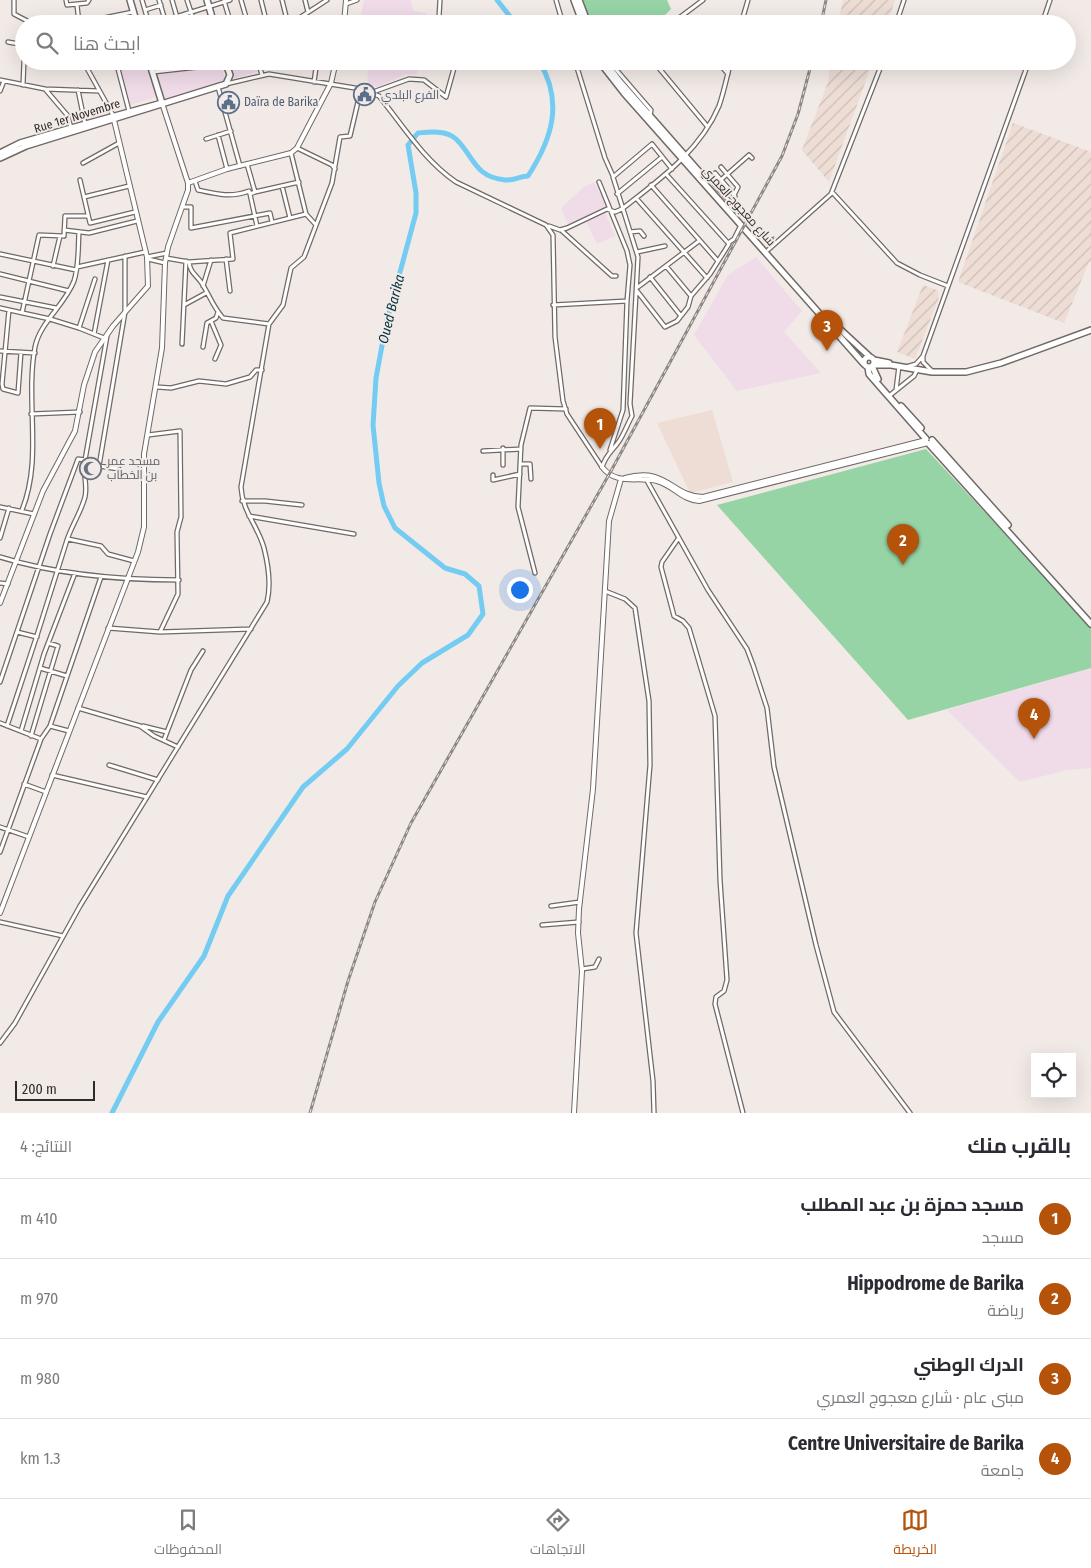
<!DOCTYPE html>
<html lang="ar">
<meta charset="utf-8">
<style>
body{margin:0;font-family:"Fira Sans Condensed",Cairo,sans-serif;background:#f2f2f3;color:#2b2b33;direction:rtl}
.controls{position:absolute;right:15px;bottom:15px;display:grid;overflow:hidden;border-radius:0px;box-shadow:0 5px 20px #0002}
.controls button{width:45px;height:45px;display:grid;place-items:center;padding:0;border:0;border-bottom:1px solid #e1e1e2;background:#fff;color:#2b2b33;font:25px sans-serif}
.scale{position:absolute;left:15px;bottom:12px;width:80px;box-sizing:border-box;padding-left:5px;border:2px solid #2e2b29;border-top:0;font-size:14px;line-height:18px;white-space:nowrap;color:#2e2b29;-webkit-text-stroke:4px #f2eae6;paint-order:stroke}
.you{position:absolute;left:519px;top:589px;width:18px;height:18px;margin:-12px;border:4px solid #fff;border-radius:50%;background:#1a73e8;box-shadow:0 0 0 8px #1a73e833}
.badge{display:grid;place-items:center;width:32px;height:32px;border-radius:50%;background:#b45309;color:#fff;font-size:16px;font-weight:700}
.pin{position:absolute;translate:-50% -41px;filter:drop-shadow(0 1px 2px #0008)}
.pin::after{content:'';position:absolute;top:26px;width:18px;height:15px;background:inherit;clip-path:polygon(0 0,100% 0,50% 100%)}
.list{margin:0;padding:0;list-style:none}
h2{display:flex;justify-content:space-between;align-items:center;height:65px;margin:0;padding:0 20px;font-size:21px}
h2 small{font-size:16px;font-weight:400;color:#7c7c81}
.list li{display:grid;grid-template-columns:32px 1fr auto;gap:15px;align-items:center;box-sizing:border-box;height:80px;padding:0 20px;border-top:1px solid #e1e1e2}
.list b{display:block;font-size:19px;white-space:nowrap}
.list p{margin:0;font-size:16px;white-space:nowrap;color:#7c7c81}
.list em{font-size:16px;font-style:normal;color:#7c7c81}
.icon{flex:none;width:28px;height:28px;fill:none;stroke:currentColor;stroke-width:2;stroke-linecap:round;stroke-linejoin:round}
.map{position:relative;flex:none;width:1091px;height:1113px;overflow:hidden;direction:ltr}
.search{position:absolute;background:#fff;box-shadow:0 5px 20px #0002;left:15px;right:15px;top:15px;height:55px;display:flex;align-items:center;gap:12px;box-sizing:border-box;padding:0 18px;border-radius:28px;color:#7c7c81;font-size:19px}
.sheet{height:385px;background:#fff}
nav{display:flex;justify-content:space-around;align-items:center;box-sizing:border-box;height:70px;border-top:1px solid #e1e1e2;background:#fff;font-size:14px;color:#7c7c81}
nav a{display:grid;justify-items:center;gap:2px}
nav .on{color:#b45309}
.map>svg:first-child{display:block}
.built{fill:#edddd5}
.industrial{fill:url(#industrial-furrows)}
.education{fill:#f0dbe9}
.medical{fill:#eedbeb}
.pitch{fill:#96d4a6}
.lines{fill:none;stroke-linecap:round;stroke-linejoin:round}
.river{stroke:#74ccf2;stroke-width:5}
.street-casing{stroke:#706966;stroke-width:5.5}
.secondary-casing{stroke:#706966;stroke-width:6}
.primary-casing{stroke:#706966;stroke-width:8}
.street{stroke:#fff;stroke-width:3}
.secondary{stroke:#fff;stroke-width:4}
.primary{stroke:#fff;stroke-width:5}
.rail-casing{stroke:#8d8885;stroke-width:3}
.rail{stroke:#f2eae6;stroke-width:1;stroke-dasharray:4;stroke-linecap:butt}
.labels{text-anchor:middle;stroke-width:4;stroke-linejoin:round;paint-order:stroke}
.service-label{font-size:12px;fill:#4e5e75;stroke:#f2eae6;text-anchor:start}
.street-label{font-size:12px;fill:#2e2b29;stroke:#f2eae6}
.worship-label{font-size:12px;fill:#5b616d;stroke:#f2eae6;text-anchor:start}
.water-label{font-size:14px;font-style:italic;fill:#063040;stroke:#f2eae6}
</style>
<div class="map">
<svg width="1091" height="1113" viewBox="0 0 1091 1113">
<defs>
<pattern id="industrial-furrows" width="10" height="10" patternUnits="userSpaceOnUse" patternTransform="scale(1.25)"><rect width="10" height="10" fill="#edddd5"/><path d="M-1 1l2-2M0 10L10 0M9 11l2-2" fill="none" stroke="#ccbeb7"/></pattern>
</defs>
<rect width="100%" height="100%" fill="#f2eae6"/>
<path class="built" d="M712 410 733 482 690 493 657 423Z"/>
<path class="industrial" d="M843 0H895L887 24H838Z
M831 61H873L829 182 802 150 828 82Z
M1013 123 1091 152V262H1089L1064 323 958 282Z
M923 285 937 290 939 297 915 359 897 352Z"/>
<path class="education" d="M364 0H411L413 11 426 13 425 24H359Z
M117 61H145L156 97 130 105Z
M369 61H419L417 74H405L378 87 367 85Z
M221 65 225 78 223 81 165 99 156 74Z
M594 182 607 206 568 224 561 208 585 186Z
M605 212 615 236 597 244 586 221Z
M756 257 802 311 784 332 821 373 737 391 694 335 728 275Z
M1091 668V768L1067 770 1020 782 947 710Z"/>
<path class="medical" d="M257 61 259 71 236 78 232 77 227 62Z"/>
<path class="pitch" d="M583 0H667L671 9 656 24H591Z
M926 449 1091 626V668L908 720 717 505Z"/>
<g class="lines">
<path class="river" d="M497 0 516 24
M112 1113 158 1022 204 956 228 896 303 787 347 749 398 686 422 663 468 635 483 614 479 586 465 574 445 568 395 528 384 506 379 483 373 425 376 378 386 324 416 213V193L408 145 418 133C429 132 446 130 456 139 474 156 474 177 505 180 512 181 521 176 528 176 552 139 564 102 539 61"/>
<defs>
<path id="street" d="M14 0V14L33 24
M66 0 67 5 87 3 89 0
M142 0 149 24
M159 0 165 20
M172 0 179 24
M187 0 195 24
M241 0 248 24
M261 0 267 24
M282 0 288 24
M305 0 308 12
M440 0 439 17 443 24
M556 0 563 24
M224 1 231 24
M346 4 357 0
M77 5 79 23
M145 10 161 5
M679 18 684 24
M297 19 300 24
M79 23 133 12
M153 24 230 0
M290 24 327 0
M671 24 703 0
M741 24 748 0
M896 24 904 0
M1042 24 1050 0
M8 42 19 44 24 50
M83 61 114 117
M116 61 129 111
M258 61 262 75
M575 61 605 158 613 176
M653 61 707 126
M717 61 728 74
M613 66 651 110 650 116
M577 68 591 61
M153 72 216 65 226 62
M0 80 45 89
M314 82 317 61
M226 84 269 74 361 89 379 96C403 126 424 160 456 182L546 225 553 235 555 337 563 401 567 414 602 467C606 455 610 453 617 444 623 437 627 425 632 416L630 404 638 257 613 177 652 144 672 169
M23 85 24 61
M218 87 240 166
M78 90 85 124
M0 91 4 81
M373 92 409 79 424 80 446 97 456 61
M71 128 68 116 45 89 99 91
M218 135 227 169
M206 139 231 131
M297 148 332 165 335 169
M291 153 306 214 316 225
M83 163 119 143
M247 164 255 192 299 182
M721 167 738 187 734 195
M715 173 735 196 731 208
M80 180 90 223 135 212
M195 181 198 190C216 194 231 198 249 191L250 194 255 192
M651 185 717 260
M282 186 290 218
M832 192 897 263 920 275 948 286
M250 194 257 226
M617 194 662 157
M84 197 129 186
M636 198 707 278
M732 204 715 185 749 155 752 158
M184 207H191V228L270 213 272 222
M549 226 560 230 567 228 607 209 615 212 622 209C659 180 700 151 719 106 724 92 727 76 731 61
M64 230 89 233 137 221
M561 230 612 276H616
M630 232 640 231 644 236
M728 243 734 239 741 225
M768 250 831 194 883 61
M637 252 665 246
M0 254 76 270
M147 257 167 253
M166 258 189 262C190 272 195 274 201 282 209 294 213 307 223 318L269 324 283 305 291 268 304 257 332 183 340 137 350 136 361 89
M148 259 165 263
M226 259 230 291
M189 262 233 259 230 233 306 214
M53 266 60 236
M666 266 691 296
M77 267 145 252
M0 274 69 291
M650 277 681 316
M95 279 79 328 104 338
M203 286 211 260
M638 287 699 241
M637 291 665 327 677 321 688 307 691 296 710 274 729 244 666 174
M0 297 56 308
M184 305 206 293
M553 305 627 301 630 265 627 251 599 182
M0 308 50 319 79 328
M9 310 2 384 3 389 18 393 21 352
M22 313 39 235 64 236 65 216H88
M211 321 221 345 215 359
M94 334 108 260
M182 344 186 261
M203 347 207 323 216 318 218 312
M0 351 35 353
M923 356 1029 61
M906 367 916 364 923 356V362L931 370
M157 387 171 388 199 381 226 384 250 377 256 370H262
M896 390 899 366
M889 396 914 376 917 370
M31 414 80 412
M148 435 180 431 181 517 177 532 178 594 160 632
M610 450 623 410 627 301
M483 451 521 449
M520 464H530L531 479
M503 465V448
M119 469 99 466 125 312V256
M493 475V480L520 474
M646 479 708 590 747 649 753 665 767 708 774 767 816 945 834 1012 910 1113
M242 501H265L302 505
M0 507 34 514
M22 510C43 458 25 402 35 347 40 322 65 305 74 281 79 266 78 248 79 232
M249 516 354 534
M0 538 9 508
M68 539 101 546 108 554 134 561
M678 539 662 562 661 567 674 616 683 621 689 628 715 716 720 880 727 980 724 991 716 997 715 1004 743 1113
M0 557C58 575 119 580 179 580
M535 573 518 507 521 445 530 408 566 409
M0 583 8 584
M605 591 625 599 635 608 649 701 650 765 636 933 653 1081 654 1113
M108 628 160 632 251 629
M17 632 37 637
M40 668 67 676
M0 682 50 534 78 459 85 460 107 336
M78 708 140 726 154 736 178 747
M0 723 41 739 0 852
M7 726C28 664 48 602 67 540 72 525 81 512 85 497 88 483 82 474 85 460
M50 726 69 731
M143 726 167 732 164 740
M21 731 44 654 75 573
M167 732 191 670 203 651
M31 736 58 646 48 643
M41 739 50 726 101 577
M109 765 158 780
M52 775 147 797
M24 784 46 792
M0 827 29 837
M551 906 580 902
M0 922 63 936
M542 925 579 922
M582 969 595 967 599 959
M0 1043 15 1023 80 906 267 602C271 586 268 564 264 548 258 526 242 511 241 487L269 324"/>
<path id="secondary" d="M344 24 346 0
M188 183 227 169 291 153 297 148 331 83 336 61
M602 467C617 486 636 476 657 481 673 485 682 500 699 501L928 443
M625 478C667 466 672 497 703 497L926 440
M0 603 43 491 75 431 84 385 95 352 113 326 148 286 147 257 114 120
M0 913 138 552 144 527V454L162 348 165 263 168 247 188 190V183L162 103
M574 1113 582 971 578 933 579 909 593 789 609 521 621 479"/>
<path id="primary" d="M130 0 137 24
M207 0 214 24
M574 0 583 24
M579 0 588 24
M149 61 162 103
M599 61 624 93 864 364
M604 61 621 83 702 175
M0 153 20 143 71 128 162 103
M0 158 26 146 226 84 230 75 225 61
M830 320 870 357
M864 362a5 5 0 1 1 10 0a5 5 0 1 1-10 0Z
M874 360 889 363
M873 365H891L932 372H966L1001 363 1091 330
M872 366 878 379
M868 367 869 374 926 439
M901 406 921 428
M932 440 1008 525
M929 444 1091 624"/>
</defs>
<use href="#street" class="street-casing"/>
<use href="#secondary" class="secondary-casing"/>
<use href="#primary" class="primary-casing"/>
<use href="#street" class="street"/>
<use href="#secondary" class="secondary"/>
<use href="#primary" class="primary"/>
<defs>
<path id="rail" d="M821 24 826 0
M310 1113 348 981 375 902 411 823 611 471 782 156 798 114 812 61"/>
</defs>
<use href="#rail" class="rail-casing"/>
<use href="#rail" class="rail"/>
</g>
<defs>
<symbol id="civic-ring" viewBox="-11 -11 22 22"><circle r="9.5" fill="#f2eae6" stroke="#5c6f8a" stroke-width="1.5"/><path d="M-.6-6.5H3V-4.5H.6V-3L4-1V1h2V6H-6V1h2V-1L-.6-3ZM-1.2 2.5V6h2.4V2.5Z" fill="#5c6f8a"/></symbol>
<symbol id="mosque-ring" viewBox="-11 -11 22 22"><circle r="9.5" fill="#f2eae6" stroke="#6b7280" stroke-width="1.5"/><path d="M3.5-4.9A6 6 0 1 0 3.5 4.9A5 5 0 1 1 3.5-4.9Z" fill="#6b7280"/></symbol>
</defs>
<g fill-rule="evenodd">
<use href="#civic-ring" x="352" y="82" width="25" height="25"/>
<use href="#civic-ring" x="216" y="90" width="25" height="25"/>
<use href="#mosque-ring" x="78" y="456" width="25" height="25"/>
</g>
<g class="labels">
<g class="service-label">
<text x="381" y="99">الفرع البلدي</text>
<text x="244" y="106">Daïra de Barika</text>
</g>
<g class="street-label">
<text transform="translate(77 116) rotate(-17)" y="4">Rue 1er Novembre</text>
<text transform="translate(739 206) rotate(48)" y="4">شارع معجوج العمري</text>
</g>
<g class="worship-label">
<text x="107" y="465">مسجد عمر<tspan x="107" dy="14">بن الخطاب</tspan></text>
</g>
<g class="water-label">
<text transform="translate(391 309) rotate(-76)" y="5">Oued Barika</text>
</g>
</g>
</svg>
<div class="controls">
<button><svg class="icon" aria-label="locate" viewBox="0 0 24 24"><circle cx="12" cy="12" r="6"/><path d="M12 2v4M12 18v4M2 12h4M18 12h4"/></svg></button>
</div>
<div class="scale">200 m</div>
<div class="you"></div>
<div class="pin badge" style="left:600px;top:449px">1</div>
<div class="pin badge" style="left:903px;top:565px">2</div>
<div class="pin badge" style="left:827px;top:351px">3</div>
<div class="pin badge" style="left:1034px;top:739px">4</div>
<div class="search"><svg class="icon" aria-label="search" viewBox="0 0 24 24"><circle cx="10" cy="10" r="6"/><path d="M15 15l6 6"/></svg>ابحث هنا</div>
</div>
<section class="sheet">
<h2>بالقرب منك<small>النتائج: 4</small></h2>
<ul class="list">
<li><span class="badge">1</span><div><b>مسجد حمزة بن عبد المطلب</b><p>مسجد</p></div><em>410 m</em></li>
<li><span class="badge">2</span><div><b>Hippodrome de Barika</b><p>رياضة</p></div><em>970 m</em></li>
<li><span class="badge">3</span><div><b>الدرك الوطني</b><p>مبنى عام · شارع معجوج العمري</p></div><em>980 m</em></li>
<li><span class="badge">4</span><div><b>Centre Universitaire de Barika</b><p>جامعة</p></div><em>1.3 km</em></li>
</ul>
</section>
<nav>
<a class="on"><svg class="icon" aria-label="map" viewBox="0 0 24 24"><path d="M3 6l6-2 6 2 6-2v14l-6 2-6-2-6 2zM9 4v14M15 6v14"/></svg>الخريطة</a>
<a><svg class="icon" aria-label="directions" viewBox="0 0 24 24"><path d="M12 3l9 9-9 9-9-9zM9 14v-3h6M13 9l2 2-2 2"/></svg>الاتجاهات</a>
<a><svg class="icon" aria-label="saved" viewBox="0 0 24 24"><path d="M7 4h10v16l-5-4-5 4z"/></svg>المحفوظات</a>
</nav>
